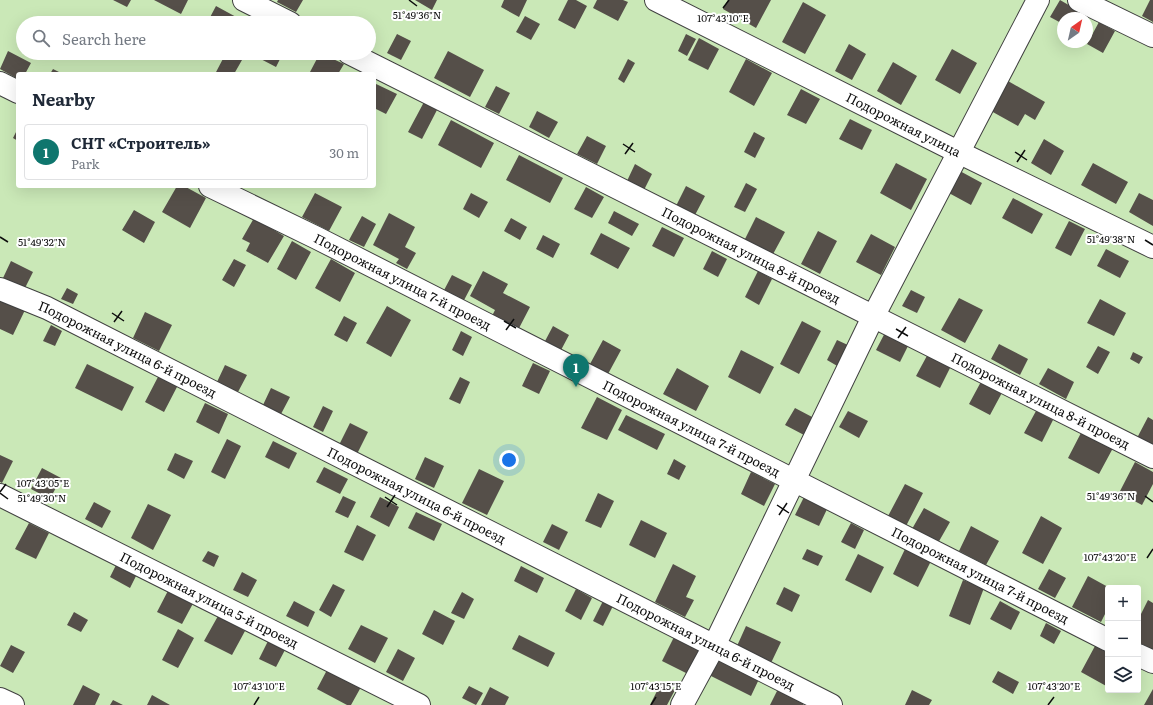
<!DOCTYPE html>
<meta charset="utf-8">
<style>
body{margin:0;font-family:Literata,serif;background:#f2f2f3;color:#1f2937}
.controls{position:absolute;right:12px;bottom:12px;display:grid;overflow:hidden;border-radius:4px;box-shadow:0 4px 16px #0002}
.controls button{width:36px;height:36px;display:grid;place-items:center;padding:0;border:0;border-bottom:1px solid #e0e1e3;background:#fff;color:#1f2937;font:20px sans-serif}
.compass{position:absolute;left:1057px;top:12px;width:36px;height:36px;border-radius:50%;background:#fff;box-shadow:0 4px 16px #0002;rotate:34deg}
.you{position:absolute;left:509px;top:460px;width:14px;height:14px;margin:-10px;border:3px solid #fff;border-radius:50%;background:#1a73e8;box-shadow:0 0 0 6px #1a73e833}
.badge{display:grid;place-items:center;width:26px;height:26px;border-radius:50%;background:#0f766e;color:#fff;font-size:13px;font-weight:700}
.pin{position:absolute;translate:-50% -33px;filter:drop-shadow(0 1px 2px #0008)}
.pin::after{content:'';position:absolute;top:21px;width:14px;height:12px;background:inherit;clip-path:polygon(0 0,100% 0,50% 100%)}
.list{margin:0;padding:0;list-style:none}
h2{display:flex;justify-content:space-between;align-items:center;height:52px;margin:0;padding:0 16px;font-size:17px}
h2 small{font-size:13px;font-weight:400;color:#747a83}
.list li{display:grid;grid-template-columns:26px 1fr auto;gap:12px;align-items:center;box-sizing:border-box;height:56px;margin:0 8px 8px;padding:0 8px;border:1px solid #e0e1e3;border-radius:4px}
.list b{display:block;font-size:15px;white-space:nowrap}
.list p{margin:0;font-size:13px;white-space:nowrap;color:#747a83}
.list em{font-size:13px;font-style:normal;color:#747a83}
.icon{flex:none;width:22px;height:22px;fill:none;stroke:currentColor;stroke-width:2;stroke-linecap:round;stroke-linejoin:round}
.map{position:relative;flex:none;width:1153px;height:705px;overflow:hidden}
.search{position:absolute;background:#fff;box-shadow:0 4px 16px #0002;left:16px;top:16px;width:360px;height:44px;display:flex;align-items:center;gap:10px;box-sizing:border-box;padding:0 14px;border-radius:22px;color:#747a83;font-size:15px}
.panel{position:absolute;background:#fff;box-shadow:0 4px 16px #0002;left:16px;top:72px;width:360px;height:116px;border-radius:4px}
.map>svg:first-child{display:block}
.green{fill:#cae8b7;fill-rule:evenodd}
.building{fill:#554f49}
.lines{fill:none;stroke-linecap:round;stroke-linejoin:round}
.minor-casing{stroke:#404040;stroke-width:24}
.minor{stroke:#fff;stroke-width:22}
.ticks{fill:none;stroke:#0d0d0d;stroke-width:1.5}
.labels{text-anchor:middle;stroke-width:4;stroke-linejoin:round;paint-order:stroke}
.street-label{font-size:13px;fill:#0d0d0d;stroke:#fff}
.ticks-label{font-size:10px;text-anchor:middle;fill:#0d0d0d;stroke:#fff;stroke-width:4;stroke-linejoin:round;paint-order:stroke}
</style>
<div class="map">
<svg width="1153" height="705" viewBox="0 0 1153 705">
<rect width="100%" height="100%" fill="#fffdec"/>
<path class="green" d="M0 0H1153V705H0ZM1063 18H1087V42H1063ZM23 23H369V53H23ZM18 74H374V186H18ZM1108 588H1138V690H1108Z"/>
<path class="building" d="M113 0H131L127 7Z
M154 0H188L181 14Z
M278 0H303L296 12 277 2Z
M415 0H437L432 10Z
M504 0H527L519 17 501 7Z
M568 0H576L587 6 575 29 558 20Z
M597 0H623L628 2 618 21 593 8Z
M728 0H771L756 28 723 9Z
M1060 0 1084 14 1081 18H1063V24L1050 17Z
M1150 0H1153V22L1142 16Z
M803 2 826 15 805 54 782 42Z
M216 6 238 18 235 23H207Z
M525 16 540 24 531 40 516 32Z
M1099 22 1115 31 1103 53 1087 44Z
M397 34 411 41 401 60 387 53Z
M686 34 696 39 687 56 678 51Z
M699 38 719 49 708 70 688 60Z
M849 44 866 54 852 80 835 71Z
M952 49 977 63 960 94 935 80Z
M8 51 31 63 25 74H18V79L0 69Z
M448 51 484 70 470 97 434 78Z
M226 53 242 60 234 74H215Z
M254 53H283L276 67 253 55Z
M320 53 344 64 338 74H315L310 72Z
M628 59 635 63 624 83 618 79Z
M746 59 772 73 754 106 729 92Z
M893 62 917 76 901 105 877 91Z
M53 69 63 74H50Z
M1008 81 1045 102 1035 120 1025 114 1018 126 991 111Z
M374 83 397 94 386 114 374 108Z
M496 86 510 93 499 114 485 107Z
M801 89 820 99 806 124 787 115Z
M424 102 437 110 422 139 408 132Z
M537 111 558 122 549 138 529 127Z
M850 119 872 130 862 150 839 139Z
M451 120 494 143 481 168 438 145Z
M18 128V141L13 138Z
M754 132 765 138 755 158 744 152Z
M587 136 606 146 597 164 577 154Z
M1044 139 1064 151 1051 175 1031 163Z
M519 155 563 178 550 203 506 180Z
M896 163 927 179 911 210 880 193Z
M1093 163 1128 182 1116 204 1081 185Z
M635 164 652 174 644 190 627 181Z
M958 170 982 183 971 205 947 192Z
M746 183 757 189 745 212 734 207Z
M177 186H184L206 198 190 228 162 212Z
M686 186 705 196 695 215 676 206Z
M586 187 604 197 592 218 574 209Z
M315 193 342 207 329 231 302 217Z
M471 193 488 202 479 218 463 209Z
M1139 193 1153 200V226L1129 212Z
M1013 198 1043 214 1032 234 1002 218Z
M134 210 155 222 144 243 122 230Z
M614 211 639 224 632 236 608 223Z
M389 213 415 227 405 247 416 253 407 269 396 263 399 259 373 245Z
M362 216 376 224 364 247 349 240Z
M756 217 785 232 772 256 744 241Z
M254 218 284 236 268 263 246 251 250 243 242 239Z
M511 218 527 227 520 240 504 231Z
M1069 221 1085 229 1071 256 1055 248Z
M662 227 684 238 674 257 652 246Z
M818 231 837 241 820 274 801 264Z
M601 233 630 248 618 269 590 254Z
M871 234 895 247 881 275 856 262Z
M543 235 560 244 553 258 536 249Z
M292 241 311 252 296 280 277 269Z
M1106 249 1129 261 1120 278 1097 266Z
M712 251 727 259 718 277 703 269Z
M234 259 246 265 234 287 222 280Z
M331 259 355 273 340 302 315 288Z
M11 261 33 272 25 288 3 278Z
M483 271 508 284 503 293 530 307 517 332 491 318 495 310 470 296Z
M758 271 772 279 759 305 745 297Z
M452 275 472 285 462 304 442 294Z
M67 288 78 294 73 304 61 299Z
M911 290 925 297 917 313 902 306Z
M0 298 25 310 13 335 0 329Z
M959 298 983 310 965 343 941 330Z
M1100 299 1126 313 1114 336 1087 323Z
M387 306 411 320 391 357 366 343Z
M145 312 172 325 159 351 133 338Z
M344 316 357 323 347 342 334 335Z
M802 321 821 331 799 374 780 364Z
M51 325 62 331 55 346 43 341Z
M553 326 569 335 560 352 544 343Z
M887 329 910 342 900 362 876 350Z
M461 331 472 337 463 356 452 350Z
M603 340 621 350 608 374 590 364Z
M837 340 850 346 839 367 827 360Z
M999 344 1028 359 1020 375 991 359Z
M1098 346 1110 352 1098 374 1086 367Z
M741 350 774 367 760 394 728 377Z
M929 352 952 364 940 388 916 376Z
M1133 352 1143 357 1139 364 1130 359Z
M533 363 550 371 539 394 522 386Z
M87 364 134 387 122 411 75 388Z
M225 365 247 375 238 392 217 382Z
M677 368 709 386 696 411 663 394Z
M1048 368 1074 382 1066 399 1039 384Z
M159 375 178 385 164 412 145 402Z
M460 377 470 382 460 404 449 399Z
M983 378 1004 389 990 415 969 404Z
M271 388 290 397 281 414 263 405Z
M597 397 622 410 607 440 581 428Z
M205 403 228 414 219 434 196 422Z
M323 406 333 411 323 432 313 427Z
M795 408 814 418 804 435 785 425Z
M848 411 868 421 859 438 839 427Z
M1036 411 1053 420 1042 442 1024 433Z
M626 415 665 434 657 450 618 430Z
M1148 417 1153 420V447L1137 438Z
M350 423 368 432 357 454 339 445Z
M1082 431 1113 448 1099 474 1068 458Z
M227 439 241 446 225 479 211 472Z
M273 441 297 453 289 469 265 457Z
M175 453 193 461 184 479 167 470Z
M0 455 13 461 2 483 0 482Z
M425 457 444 466 434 488 415 479Z
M674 459 686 466 679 480 667 474Z
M1135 462 1153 472V484L1142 505 1119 493Z
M324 467 348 479 340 494 316 482Z
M42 468 61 478 50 499 31 489Z
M479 469 504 481 487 515 462 503Z
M751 472 775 484 764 506 741 494Z
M905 484 923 493 905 528 887 518Z
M598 493 614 501 601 528 585 521Z
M806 493 829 505 819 526 795 515Z
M343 496 356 502 348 518 335 512Z
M380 497 399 507 389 527 370 517Z
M94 502 111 511 102 528 85 519Z
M148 504 171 515 153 550 131 538Z
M924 508 950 522 938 543 912 529Z
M416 512 442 524 434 541 408 528Z
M1041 516 1062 528 1043 564 1022 553Z
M641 520 667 533 655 558 629 545Z
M29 523 49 533 36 559 15 549Z
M851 523 864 530 855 549 841 542Z
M552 524 568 532 559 550 543 542Z
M357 525 376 535 363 561 344 552Z
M971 526 999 541 986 565 959 551Z
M906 547 932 559 918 587 893 574Z
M807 549 823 556 818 566 802 559Z
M208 551 219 556 214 567 202 561Z
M858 554 884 567 871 593 845 580Z
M117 563 137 574 130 588 110 577Z
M673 564 696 576 686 597 694 600 685 617 655 602Z
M521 566 544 578 537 593 514 581Z
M1049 569 1066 578 1055 598 1038 589Z
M242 572 257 580 248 597 233 590Z
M1088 576 1108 587V608L1101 622 1072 607Z
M963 580 984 588 970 625 949 616Z
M172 583 197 596 182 624 157 612Z
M333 584 345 590 331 617 319 610Z
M784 587 800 595 792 612 776 604Z
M576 589 592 598 581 620 565 611Z
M462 592 474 599 464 619 451 613Z
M1148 600 1153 603V650L1138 642V620Z
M294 601 315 612 308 627 286 616Z
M603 601 613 606 603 626 593 621Z
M1000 601 1020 612 1011 630 990 619Z
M434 610 455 621 443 645 422 634Z
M74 612 88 620 81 632 67 625Z
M218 616 245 631 232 655 204 641Z
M1046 623 1061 631 1054 644 1040 636Z
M361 625 388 638 375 663 348 649Z
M746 626 781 642 771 663 737 646Z
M178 629 194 638 178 668 162 660Z
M519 635 555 653 548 667 512 649Z
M674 637 700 650 688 674 662 661Z
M269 639 286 648 276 667 259 659Z
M11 645 25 652 13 673 0 666Z
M1095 646 1108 653V687L1081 672Z
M398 649 415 658 403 681 386 672Z
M716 655 760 677 751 696 707 674Z
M327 670 361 687 351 705H347L317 689Z
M998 671 1019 682 1013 694 992 682Z
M661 683 675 690 667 705H650Z
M83 685 100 694 95 705H73Z
M469 686 483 693 476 705 462 698Z
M490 687 509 697 505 705H481Z
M778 689 805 702 803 705H770Z
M1153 689V705H1144Z
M912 690 932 700 929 705H905Z
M152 695 170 705H147Z
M113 700 123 705H110Z"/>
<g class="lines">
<defs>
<g id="minor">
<path d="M244 0 290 23"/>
<path id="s1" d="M656 0 958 152 1153 247"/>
<path d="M1079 0 1153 36"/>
<path id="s2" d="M349 53 1153 457"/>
<path d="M0 83 18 92"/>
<path id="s3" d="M210 186 317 238 1108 640"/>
<path id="s4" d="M0 289 47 308 831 705"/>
<path id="s5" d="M0 495 419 705"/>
<path d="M1138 655 1153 662"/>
<path d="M0 699 13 705"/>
<path d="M682 705 714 646 873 317 1038 0"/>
</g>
</defs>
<use href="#minor" class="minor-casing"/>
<use href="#minor" class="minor"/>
</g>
<path class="ticks" d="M409 0 417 6M723 8 729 0M623 144 635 152M1015 152 1027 160M625 154 633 143M1017 162 1025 150M0 237 8 242M1145 240 1153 245M112 313 124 321M504 321 516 328M114 322 122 311M896 329 908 336M506 330 514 319M898 338 906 327M0 492 6 484M0 493 8 499M1145 496 1153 502M385 497 397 505M777 505 789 513M387 507 395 495M779 515 787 503M1147 558 1153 549M254 705 259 697M651 705 656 697M1048 705 1054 697"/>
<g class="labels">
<g class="street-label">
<text dy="5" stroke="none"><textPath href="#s1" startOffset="277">Подорожная улица</textPath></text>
<text dy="5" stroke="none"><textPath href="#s2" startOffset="450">Подорожная улица 8-й проезд</textPath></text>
<text dy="5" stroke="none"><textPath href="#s3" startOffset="215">Подорожная улица 7-й проезд</textPath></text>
<text dy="5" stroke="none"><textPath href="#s4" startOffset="141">Подорожная улица 6-й проезд</textPath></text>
<text dy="5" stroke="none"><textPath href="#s2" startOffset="774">Подорожная улица 8-й проезд</textPath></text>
<text dy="5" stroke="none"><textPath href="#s3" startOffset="539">Подорожная улица 7-й проезд</textPath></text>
<text dy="5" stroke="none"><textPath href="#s4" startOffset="465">Подорожная улица 6-й проезд</textPath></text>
<text dy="5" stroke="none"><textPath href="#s3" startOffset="863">Подорожная улица 7-й проезд</textPath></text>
<text dy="5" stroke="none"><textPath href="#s5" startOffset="234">Подорожная улица 5-й проезд</textPath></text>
<text dy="5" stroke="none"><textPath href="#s4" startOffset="789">Подорожная улица 6-й проезд</textPath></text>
</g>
</g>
<g class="ticks-label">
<text x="417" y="19">51°49'36"N</text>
<text x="723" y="22">107°43'10"E</text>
<text x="1111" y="243">51°49'38"N</text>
<text x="42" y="246">51°49'32"N</text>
<text x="43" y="487">107°43'05"E</text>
<text x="1111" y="500">51°49'36"N</text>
<text x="42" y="502">51°49'30"N</text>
<text x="1110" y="561">107°43'20"E</text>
<text x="259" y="690">107°43'10"E</text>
<text x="656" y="690">107°43'15"E</text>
<text x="1054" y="690">107°43'20"E</text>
</g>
</svg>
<div class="controls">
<button>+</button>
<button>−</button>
<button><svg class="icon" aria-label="layers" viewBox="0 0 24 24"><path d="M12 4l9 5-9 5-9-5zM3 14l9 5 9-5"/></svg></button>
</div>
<svg class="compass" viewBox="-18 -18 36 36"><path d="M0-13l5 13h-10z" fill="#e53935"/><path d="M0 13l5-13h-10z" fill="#747a83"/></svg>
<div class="you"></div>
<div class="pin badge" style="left:576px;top:387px">1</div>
<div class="search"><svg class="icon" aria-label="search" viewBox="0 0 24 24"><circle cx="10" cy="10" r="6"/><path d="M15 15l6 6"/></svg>Search here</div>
<section class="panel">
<h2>Nearby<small></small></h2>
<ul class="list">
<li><span class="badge">1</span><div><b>СНТ «Строитель»</b><p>Park</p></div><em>30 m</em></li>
</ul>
</section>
</div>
